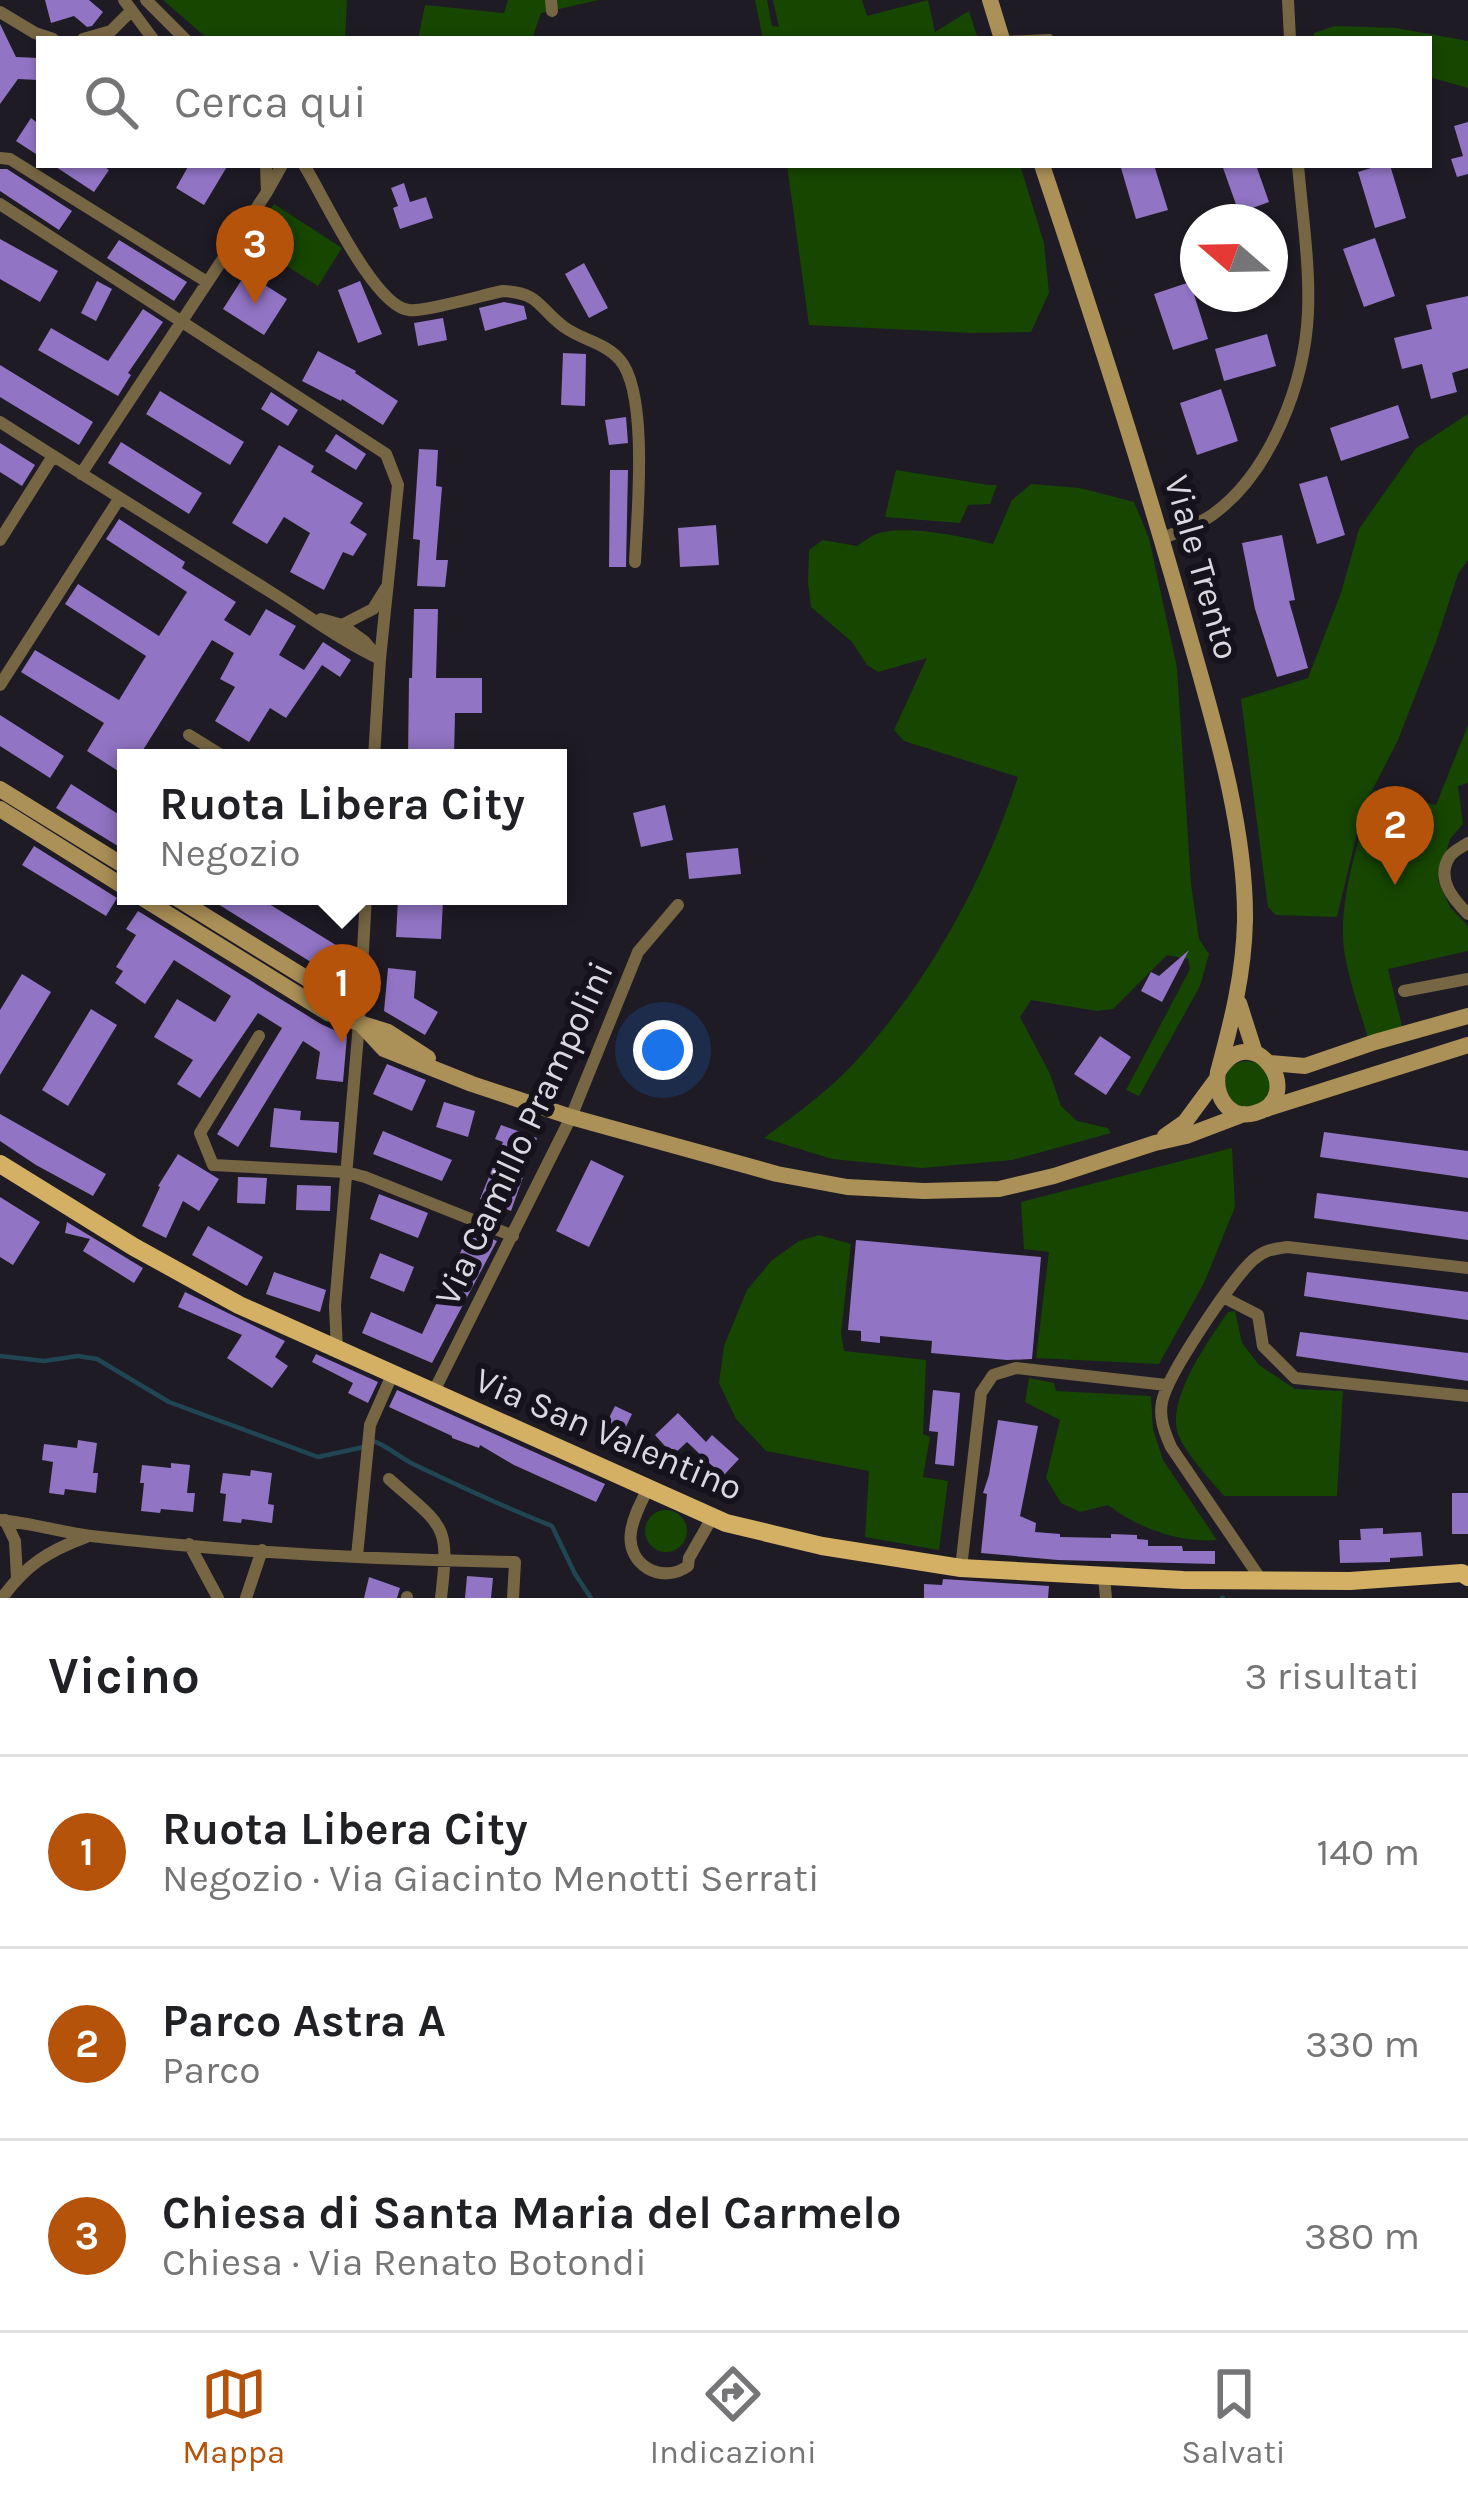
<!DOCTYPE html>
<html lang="it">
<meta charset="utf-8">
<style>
body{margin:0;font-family:Karla,sans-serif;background:#f2f2f2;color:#202124}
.compass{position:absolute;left:1180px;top:204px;width:108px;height:108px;border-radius:50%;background:#fff;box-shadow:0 3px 9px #0004;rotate:290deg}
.you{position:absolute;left:663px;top:1050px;width:42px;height:42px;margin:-30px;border:9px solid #fff;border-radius:50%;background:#1a73e8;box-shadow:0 0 0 18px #1a73e833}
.badge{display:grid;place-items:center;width:78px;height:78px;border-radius:50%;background:#b45309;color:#fff;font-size:39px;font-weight:700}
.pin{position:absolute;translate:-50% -99px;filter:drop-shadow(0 3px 6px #0008)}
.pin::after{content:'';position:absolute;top:63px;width:42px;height:36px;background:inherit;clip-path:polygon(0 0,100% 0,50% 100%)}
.popup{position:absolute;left:117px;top:749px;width:450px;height:156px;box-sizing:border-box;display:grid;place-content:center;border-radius:0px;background:#fff;filter:drop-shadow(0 3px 9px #0005);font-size:39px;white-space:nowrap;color:#757577}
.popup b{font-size:45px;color:#202124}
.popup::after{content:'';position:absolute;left:50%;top:100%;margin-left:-24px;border:24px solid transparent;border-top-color:#fff}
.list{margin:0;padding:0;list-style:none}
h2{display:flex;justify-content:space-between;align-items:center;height:156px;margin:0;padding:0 48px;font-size:51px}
h2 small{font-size:39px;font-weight:400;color:#757577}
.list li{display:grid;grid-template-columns:78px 1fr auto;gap:36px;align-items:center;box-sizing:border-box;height:192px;padding:0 48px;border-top:3px solid #e0e0e0}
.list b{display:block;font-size:45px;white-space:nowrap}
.list p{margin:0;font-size:39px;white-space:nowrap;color:#757577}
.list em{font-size:39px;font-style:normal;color:#757577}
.icon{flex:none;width:66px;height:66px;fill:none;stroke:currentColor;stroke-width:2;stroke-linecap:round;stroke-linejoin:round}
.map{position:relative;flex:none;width:1468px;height:1598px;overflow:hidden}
.search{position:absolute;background:#fff;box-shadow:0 3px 9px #0004;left:36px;right:36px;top:36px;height:132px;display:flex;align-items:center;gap:30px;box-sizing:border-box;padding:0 42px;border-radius:0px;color:#757577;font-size:45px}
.sheet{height:732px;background:#fff}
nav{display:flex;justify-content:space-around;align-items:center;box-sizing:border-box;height:168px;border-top:3px solid #e0e0e0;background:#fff;font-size:33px;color:#757577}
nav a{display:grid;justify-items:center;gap:6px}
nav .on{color:#b45309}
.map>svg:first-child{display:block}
.green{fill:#164600}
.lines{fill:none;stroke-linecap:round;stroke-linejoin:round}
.stream{stroke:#1f4652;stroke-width:4.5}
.building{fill:#9174c4}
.lane{stroke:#764;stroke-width:6}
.street{stroke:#764;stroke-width:12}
.secondary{stroke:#ab9057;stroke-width:16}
.primary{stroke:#d4b065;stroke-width:18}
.labels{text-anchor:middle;stroke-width:12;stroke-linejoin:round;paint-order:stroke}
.street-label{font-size:36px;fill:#dad8df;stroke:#15121b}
</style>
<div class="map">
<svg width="1468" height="1598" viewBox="0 0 1468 1598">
<rect width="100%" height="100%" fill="#1e1b25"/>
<path class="green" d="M163 0H347L345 39H208Z
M508 0H599L541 13 532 39H418L425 5 504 13Z
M755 0H767L772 26 779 27 773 0H862L867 16 928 0 935 32 969 11 978 39H763Z
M1335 26 1396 28 1468 41V88L1429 77V39H1313L1314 33Z
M787 165H1020L1044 243 1049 293 1031 332 973 333 809 325Z
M274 204 342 248 318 286 249 242Z
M1468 414V560L1458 574 1436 642 1398 740 1363 808 1337 917 1276 915 1268 907 1241 699 1308 678 1341 593 1359 529 1416 448Z
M896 470 989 485H997L990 504 968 505 960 523 885 517Z
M1031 484 1080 488 1134 502 1149 538 1177 668 1191 884 1199 939 1209 954 1200 986 1139 1096 1126 1090 1190 969 1188 959 1167 955 1113 1009 1097 1011 1031 1000 1020 1017 1050 1074 1061 1106 1077 1121 1108 1128 1111 1133 1012 1160 922 1168 832 1159 764 1138C796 1114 830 1090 857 1060 930 980 985 879 1018 777L904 741 894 730 927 658 878 672 867 665 852 642 811 607 808 582 809 550 823 540 857 546C863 542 868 538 874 535 903 523 963 537 993 544L1012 500Z
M1468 725V783L1458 786 1463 824 1450 839 1438 880 1450 907 1468 926V951L1388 969 1402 1026 1368 1038C1360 1011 1350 984 1345 956 1336 905 1359 839 1374 790L1436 805Z
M1224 1084a23 23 0 1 1 46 0a23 23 0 1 1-46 0Z
M1232 1148 1235 1207 1204 1283 1159 1364 1036 1358 1049 1252 1024 1249 1021 1202Z
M819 1235 851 1244 841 1333 844 1351 926 1360 923 1434 930 1437 923 1477 948 1481 939 1550 865 1537 869 1471 766 1451 736 1419 719 1383 724 1346 747 1290 772 1260 799 1241Z
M1235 1311 1242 1343 1259 1365 1295 1389 1343 1391 1337 1496H1224C1209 1478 1187 1456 1178 1434 1166 1399 1209 1340 1228 1312Z
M1029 1378 1054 1383 1056 1391 1151 1396 1153 1429 1163 1460 1217 1540C1179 1543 1138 1528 1108 1505L1080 1512 1061 1503 1046 1478 1060 1420 1025 1402Z
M645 1531a21 21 0 1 1 42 0a21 21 0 1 1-42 0Z"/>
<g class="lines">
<path class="stream" d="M0 1356 44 1361 78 1356 97 1359 169 1402 318 1457 364 1447
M373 1441C386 1445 399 1457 413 1464 459 1486 504 1507 552 1526L575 1574 591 1598
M1222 1598H1223"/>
</g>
<path class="building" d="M45 0H89L103 12 92 26 87 27 74 16 51 23Z
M0 24 16 57 39 58V80L18 79 0 104Z
M31 118 39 124V156L16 141Z
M1468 122V174L1457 177 1451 159 1463 156 1454 126Z
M53 165H102L109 170 94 192Z
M189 165H228L204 205 176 188Z
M1131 165H1154L1168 210 1136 219 1121 168Z
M1222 165H1256L1269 202 1239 213Z
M1381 165H1390L1406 218 1375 228 1358 172Z
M0 169H7L72 211 59 230 0 191Z
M404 183 410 202 426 197 433 218 400 229 393 208 398 206 391 188Z
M1375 238 1395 296 1364 307 1343 249Z
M0 239 58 271 40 302 0 279Z
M119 240 187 282 174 301 107 258Z
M584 263 608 308 589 318 565 274Z
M246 273 287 299 264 335 223 309Z
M97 281 112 289 96 321 81 313Z
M360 281 382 334 358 343 338 290Z
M1190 282 1208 339 1173 350 1154 294Z
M1468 296V368L1452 373 1457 392 1431 399 1422 364 1402 369 1394 338 1432 329 1426 305Z
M504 302 524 306 527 319 485 331 479 308Z
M143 309 163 322 128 373 131 375 118 396 38 350 51 328 108 361Z
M443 318 447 340 418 346 414 323Z
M1267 334 1276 366 1224 381 1215 349Z
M318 351 356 371 355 373 398 401 383 425 342 399 341 401 302 381Z
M563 353 586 354 585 406 561 405Z
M0 365 93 422 79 445 0 397Z
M1221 389 1238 441 1197 455 1180 403Z
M160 391 244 442 230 465 146 414Z
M271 392 298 410 288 426 261 409Z
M1398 405 1409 438 1341 461 1330 428Z
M626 417 628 443 609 445 605 420Z
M336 434 366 454 356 470 325 451Z
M121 442 202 493 189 514 108 463Z
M0 443 35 465 22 486 0 472Z
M279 445 314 466 311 472 363 503 350 523 367 534 353 556 343 552 324 590 290 572 310 533 284 517 267 544 232 523Z
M419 449 438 450 436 486 442 487 436 560H448L445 587 417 586 420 540 413 539Z
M610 470H628L626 567H609Z
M1327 476 1345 535 1317 544 1299 484Z
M119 519 185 562 182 568 236 602 224 620 250 636 266 609 296 626 279 655 304 670 323 642 351 660 340 677 322 665 286 718 270 708 249 742 215 721 235 687 220 679 234 653 212 640 138 758H126V776L87 751 104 723 21 672 35 650 119 700 146 656 65 604 78 584 159 636 187 592 106 539Z
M716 525 719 565 680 567 678 528Z
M1282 535 1295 600 1289 601 1308 668 1277 677 1255 609 1242 543Z
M414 609H438L436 678H482V713H455L454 758H408L409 678H412Z
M0 715 64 756 50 778 0 746Z
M71 784 126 819V851L56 808Z
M665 805 673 840 641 847 633 813Z
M34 846 117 898 106 916 22 865Z
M738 848 741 874 689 879 686 853Z
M205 896H256L344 950 330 974Z
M398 899 443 901 441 939 396 937Z
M138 911 321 1024 347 1036 343 1082 316 1079 320 1052 303 1041 238 1147 217 1134 282 1028 258 1013 200 1098 177 1084 193 1060 154 1037 177 999 215 1022 231 996 174 960 145 1004 115 983 123 971 116 967 136 935 126 929Z
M1189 950 1162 1002 1141 991 1151 972 1159 976Z
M388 968 416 971 414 998 438 1012 425 1035 384 1011Z
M22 974 51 992 0 1075V1010Z
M91 1009 117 1025 68 1106 42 1090Z
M1100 1036 1131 1057 1106 1095 1074 1074Z
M387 1064 426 1080 412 1111 373 1094Z
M444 1102 475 1111 468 1137 436 1127Z
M274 1108 301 1111 300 1120 339 1122 337 1153 270 1147Z
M0 1114 106 1174 93 1196 36 1165 0 1141Z
M501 1125 537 1138 511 1211 480 1199 503 1142 495 1139Z
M383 1131 452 1160 442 1181 373 1154Z
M1324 1132 1468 1151V1178L1320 1157Z
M178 1154 219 1179 199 1211 183 1201 166 1238 142 1226 160 1187 158 1186Z
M591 1160 624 1176 589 1247 556 1231Z
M238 1177 267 1178 265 1204 237 1203Z
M297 1185 331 1186 330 1211 296 1210Z
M1317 1193 1468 1212V1240L1314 1218Z
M379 1194 428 1213 418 1238 370 1219Z
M0 1197 40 1222 13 1265 0 1257Z
M67 1222 143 1268 134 1283 83 1251 90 1239 65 1233Z
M208 1226 263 1257 247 1286 192 1255Z
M471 1230 497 1241 432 1363 362 1333 371 1312 422 1334Z
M856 1240 1041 1257 1032 1359 1007 1360 931 1353 932 1341 880 1336V1343L861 1341V1331L848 1330Z
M380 1253 414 1267 404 1292 370 1278Z
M274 1272 326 1290 320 1312 266 1294Z
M1307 1272 1468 1292V1320L1304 1296Z
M185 1292 285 1341 275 1357 288 1366 272 1388 227 1358 242 1335 178 1307Z
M1300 1332 1468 1353V1381L1296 1356Z
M316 1354 378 1382 368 1403 348 1393 353 1383 312 1362Z
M397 1390 605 1484 596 1502 514 1465 480 1445 479 1448 452 1438V1436L389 1407Z
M933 1390 960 1393 954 1466 935 1464 938 1432 929 1431Z
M615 1406 632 1414 617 1446 599 1438Z
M678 1413 706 1442 712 1435 739 1459 723 1476 687 1442 673 1455 655 1435Z
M998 1420 1038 1426 1020 1516 1036 1523 1035 1532 1060 1534V1537L1111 1538V1534L1137 1535V1539L1148 1540V1546H1182L1183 1551H1215V1564L1058 1560 981 1553 987 1494 983 1493 989 1475Z
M78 1440 97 1443 93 1473H98L96 1493 65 1489 64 1495 49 1493 53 1462 42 1460 44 1444 77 1448Z
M171 1463 190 1465 187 1493H195L193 1512 161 1509 160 1513 141 1511 144 1483H140L142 1465 171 1468Z
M251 1470 272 1473 268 1504 274 1505 272 1523 242 1519 241 1523 223 1521 226 1494 220 1493 223 1473 250 1476Z
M1452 1493H1468V1534H1452Z
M1383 1528V1534L1421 1532 1423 1556 1390 1558V1562L1340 1563 1339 1540H1361L1360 1529Z
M467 1576 493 1578 491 1598H465Z
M369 1577 400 1588 397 1598H364Z
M943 1579 1049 1586 1048 1598H924V1584L942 1585Z"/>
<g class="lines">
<path class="lane" d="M1002 39 1050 37 1051 39"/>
<path class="street" d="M124 0 153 39
M146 0 185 39
M551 0 552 11
M1288 0 1290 39
M0 12 35 33 53 39
M83 39 111 31 131 11
M0 158 10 159 207 282
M304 165C323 195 374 307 409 310 425 312 483 295 503 291 541 293 538 308 564 327 582 340 606 343 620 360 649 394 637 517 635 562
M268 190 282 165
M0 204 386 454 398 485 380 659 374 758
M0 422C89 479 179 535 269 591 306 614 340 640 380 659
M81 474 267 192 266 165
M1162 539C1178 531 1198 525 1212 515 1271 473 1305 382 1308 312 1310 264 1302 213 1298 165
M0 540 53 456
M321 619 342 625 373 609 386 588
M342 625 364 641 375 654
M0 685 119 499
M189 735 226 758
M1468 843C1462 847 1455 850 1450 856 1435 878 1453 899 1468 914
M1404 991 1468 979
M259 1036 200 1133 213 1165 346 1172 365 1177 513 1236
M1223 1297 1258 1315 1263 1346 1295 1378 1468 1396
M337 1351 335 1306 359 1023 366 896
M433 1393 571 1117 638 952 678 905
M389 1479C444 1528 450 1522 441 1598
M649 1486C642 1501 633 1516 631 1532 626 1565 662 1585 688 1566L689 1558 713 1516
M0 1520C31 1523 60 1532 91 1536 231 1552 374 1560 515 1562L513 1598
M5 1520 15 1541 17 1578
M189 1544 218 1598
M357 1556 370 1425 392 1375
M961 1568 981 1393 993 1375 1016 1368 1166 1385
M1104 1577 1106 1598
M1262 1581 1171 1447C1164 1431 1159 1418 1162 1402 1167 1375 1232 1279 1253 1260 1264 1250 1273 1249 1287 1247L1468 1268
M2 1598C26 1565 48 1551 86 1537
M246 1598 262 1550
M407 1598V1597"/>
<path class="secondary" d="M990 0 1002 39
M1042 165C1094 321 1145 477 1189 635 1214 723 1246 828 1245 920 1244 973 1232 1021 1218 1072 1214 1095 1228 1121 1255 1113 1309 1098 1253 1014 1218 1072
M0 789 126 867
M0 809 126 888
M139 896 328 1013 388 1032 428 1058
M173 896 335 996 384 1049 472 1084 571 1117 777 1174 847 1187 924 1191 999 1189 1054 1176 1155 1143 1186 1136 1244 1114
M1239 1003 1255 1053
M1270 1063 1305 1066 1375 1042 1468 1016
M1266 1109 1468 1045
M1165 1136 1185 1122 1216 1080"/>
<path class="primary" d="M0 1164 134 1247 239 1305 726 1523 822 1546 961 1568 1183 1580 1350 1581 1462 1573 1468 1577"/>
</g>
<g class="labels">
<g class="street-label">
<text transform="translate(1203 567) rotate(74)" y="13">Viale Trento</text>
<text transform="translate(523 1133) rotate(-65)" y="13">Via Camillo Prampolini</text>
<text transform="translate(609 1433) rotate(23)" y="13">Via San Valentino</text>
</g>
</g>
</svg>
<svg class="compass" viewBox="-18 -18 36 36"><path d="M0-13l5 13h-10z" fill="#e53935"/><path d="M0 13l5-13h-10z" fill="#757577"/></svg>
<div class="you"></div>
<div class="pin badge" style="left:342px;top:1043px">1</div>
<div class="popup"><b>Ruota Libera City</b>Negozio</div>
<div class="pin badge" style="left:1395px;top:885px">2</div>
<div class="pin badge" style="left:255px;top:304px">3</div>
<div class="search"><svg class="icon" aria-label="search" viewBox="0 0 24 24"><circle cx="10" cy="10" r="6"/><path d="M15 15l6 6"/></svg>Cerca qui</div>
</div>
<section class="sheet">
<h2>Vicino<small>3 risultati</small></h2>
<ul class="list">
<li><span class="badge">1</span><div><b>Ruota Libera City</b><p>Negozio · Via Giacinto Menotti Serrati</p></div><em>140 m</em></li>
<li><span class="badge">2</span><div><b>Parco Astra A</b><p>Parco</p></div><em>330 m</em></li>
<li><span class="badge">3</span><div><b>Chiesa di Santa Maria del Carmelo</b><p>Chiesa · Via Renato Botondi</p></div><em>380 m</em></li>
</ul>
</section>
<nav>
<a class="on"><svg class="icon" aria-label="map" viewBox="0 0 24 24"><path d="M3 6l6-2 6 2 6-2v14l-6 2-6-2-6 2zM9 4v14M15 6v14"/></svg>Mappa</a>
<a><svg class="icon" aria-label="directions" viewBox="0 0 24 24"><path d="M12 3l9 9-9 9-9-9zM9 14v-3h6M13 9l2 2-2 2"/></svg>Indicazioni</a>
<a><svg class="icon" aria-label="saved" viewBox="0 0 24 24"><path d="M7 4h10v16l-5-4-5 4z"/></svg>Salvati</a>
</nav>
